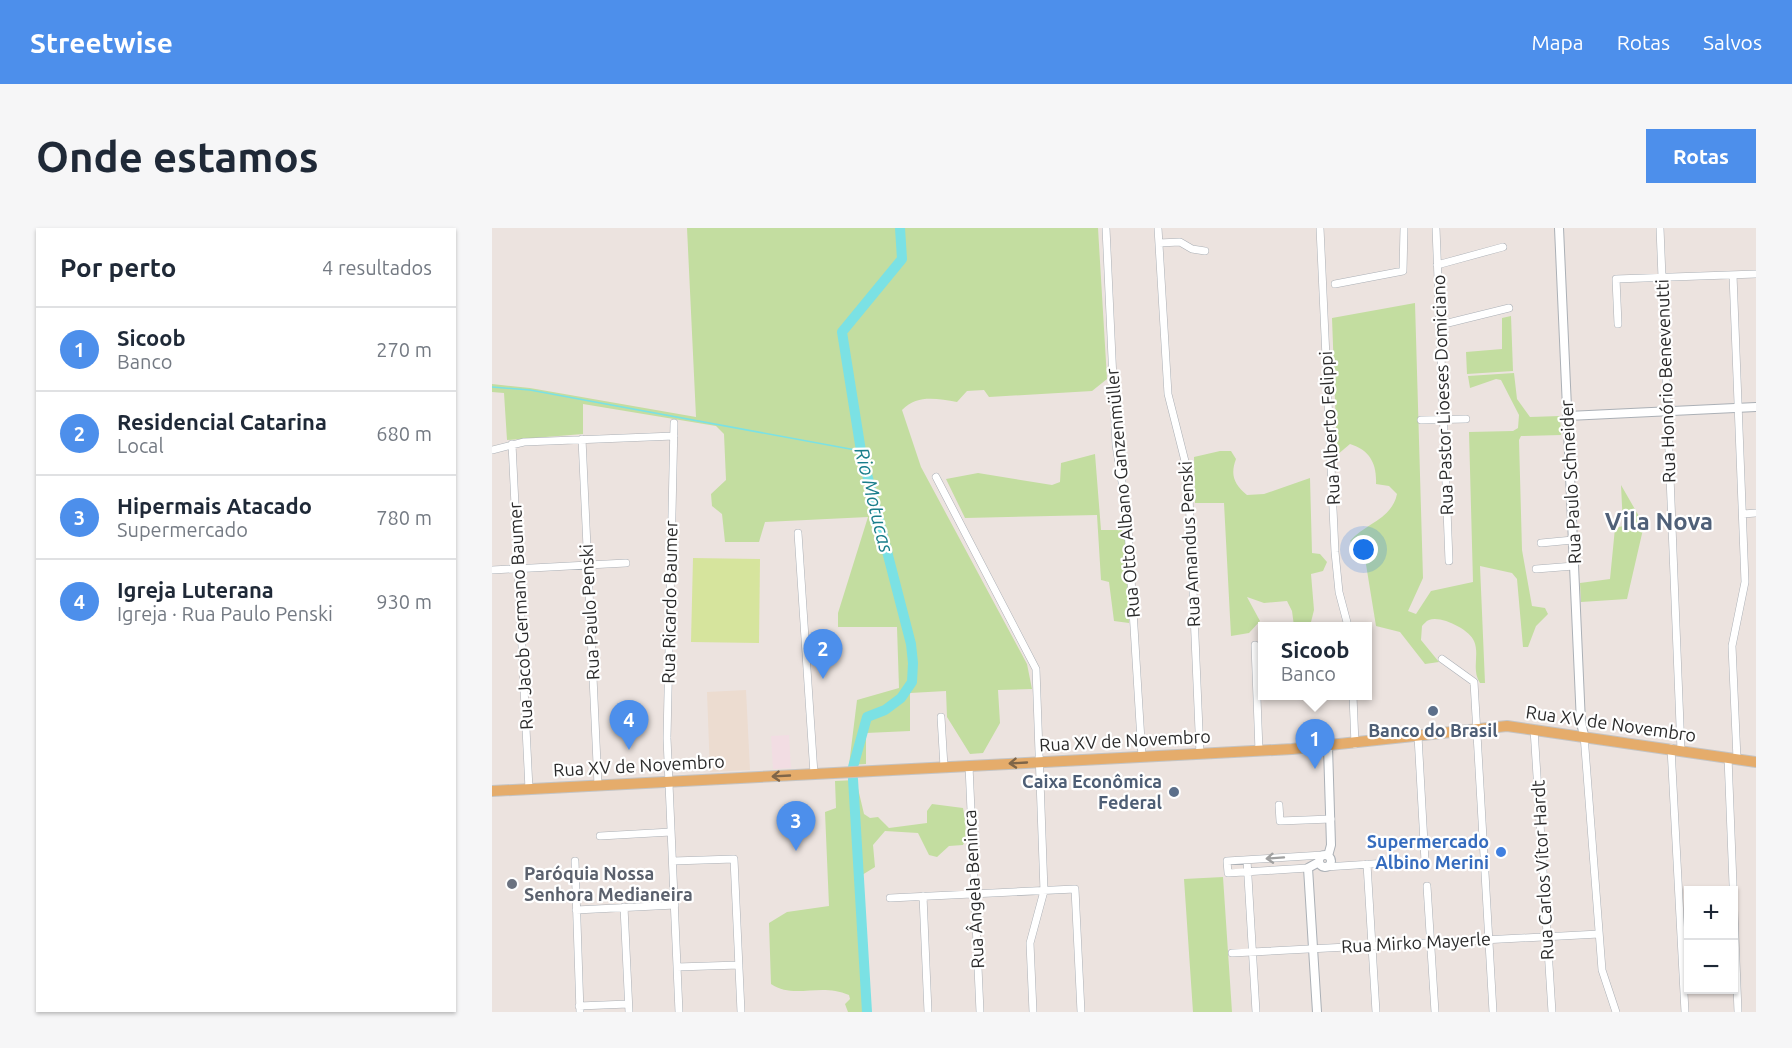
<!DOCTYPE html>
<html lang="pt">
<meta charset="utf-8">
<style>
body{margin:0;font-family:Ubuntu,sans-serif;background:#f6f6f7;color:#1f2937}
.controls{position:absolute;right:18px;bottom:18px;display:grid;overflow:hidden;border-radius:0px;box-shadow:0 2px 4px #0004}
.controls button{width:54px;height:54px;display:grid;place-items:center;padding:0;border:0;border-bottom:2px solid #e0e1e3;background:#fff;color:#1f2937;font:30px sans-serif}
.you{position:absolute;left:872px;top:322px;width:21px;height:21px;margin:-15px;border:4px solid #fff;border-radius:50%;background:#1a73e8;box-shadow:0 0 0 9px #1a73e833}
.badge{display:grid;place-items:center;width:39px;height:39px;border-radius:50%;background:#4d8feb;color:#fff;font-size:20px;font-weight:700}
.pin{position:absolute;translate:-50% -50px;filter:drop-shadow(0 2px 3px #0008)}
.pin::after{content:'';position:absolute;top:32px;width:21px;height:18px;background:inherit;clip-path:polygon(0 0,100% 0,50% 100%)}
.popup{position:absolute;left:766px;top:394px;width:114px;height:78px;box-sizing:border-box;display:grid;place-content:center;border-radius:0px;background:#fff;filter:drop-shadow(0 2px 4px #0005);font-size:20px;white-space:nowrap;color:#747a83}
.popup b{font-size:22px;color:#1f2937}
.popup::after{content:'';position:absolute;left:50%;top:100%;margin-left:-12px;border:12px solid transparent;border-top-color:#fff}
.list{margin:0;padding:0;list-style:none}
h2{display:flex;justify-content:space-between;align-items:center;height:78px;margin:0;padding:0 24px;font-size:26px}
h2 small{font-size:20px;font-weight:400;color:#747a83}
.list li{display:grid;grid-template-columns:39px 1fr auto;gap:18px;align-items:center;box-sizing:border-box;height:84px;padding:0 24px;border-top:2px solid #e0e1e3}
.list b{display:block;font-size:22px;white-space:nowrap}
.list p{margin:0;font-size:20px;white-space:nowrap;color:#747a83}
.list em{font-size:20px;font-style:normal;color:#747a83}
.map{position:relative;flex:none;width:1264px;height:784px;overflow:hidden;border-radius:0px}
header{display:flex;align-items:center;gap:36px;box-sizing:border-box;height:84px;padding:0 30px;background:#4d8feb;color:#fff}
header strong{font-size:28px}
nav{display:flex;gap:33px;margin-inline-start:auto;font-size:21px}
.intro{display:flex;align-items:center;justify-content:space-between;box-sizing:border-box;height:144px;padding:0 36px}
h1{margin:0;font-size:42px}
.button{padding:15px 27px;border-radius:0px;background:#4d8feb;color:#fff;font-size:21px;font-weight:700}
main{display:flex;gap:36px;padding:0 36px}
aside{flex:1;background:#fff;border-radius:0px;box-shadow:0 2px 4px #0004}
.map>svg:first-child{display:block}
.education{fill:#ecdcd0}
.medical{fill:#f2dde3}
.green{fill:#c3dda0}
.pitch{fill:#d6e49d}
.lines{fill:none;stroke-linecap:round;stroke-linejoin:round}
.stream{stroke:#7be1e4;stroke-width:1.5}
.river{stroke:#7be1e4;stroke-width:10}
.minor-casing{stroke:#abb0b6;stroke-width:8}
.tertiary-casing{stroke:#abb0b6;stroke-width:10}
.primary-casing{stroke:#c4c4c4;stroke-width:12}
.minor{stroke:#fff;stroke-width:7}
.tertiary{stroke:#fff;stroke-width:8}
.primary{stroke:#e5ac6b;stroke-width:10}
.oneway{stroke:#7f6548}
.oneway2{stroke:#a0a0a0}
.service-dot{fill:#5c6f8a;stroke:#fff;stroke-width:2}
.shop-dot{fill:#3f7fe0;stroke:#fff;stroke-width:2}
.worship-dot{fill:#6b7280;stroke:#fff;stroke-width:2}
.labels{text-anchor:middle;stroke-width:4.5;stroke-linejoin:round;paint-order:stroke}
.street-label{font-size:18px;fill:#2b2b2b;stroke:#fff}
.service-label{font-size:18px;font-weight:bold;fill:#4e5e75;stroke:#fff}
.shop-label{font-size:18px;font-weight:bold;fill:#366cbe;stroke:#fff;text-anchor:end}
.worship-label{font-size:18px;font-weight:bold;fill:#5b616d;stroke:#fff;text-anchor:start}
.water-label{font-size:20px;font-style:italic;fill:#197e8b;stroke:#fff}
.district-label{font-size:24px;font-weight:bold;fill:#4f6078;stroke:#fff}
</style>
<header>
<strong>Streetwise</strong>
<nav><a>Mapa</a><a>Rotas</a><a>Salvos</a></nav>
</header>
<div class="intro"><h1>Onde estamos</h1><a class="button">Rotas</a></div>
<main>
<aside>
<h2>Por perto<small>4 resultados</small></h2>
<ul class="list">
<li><span class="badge">1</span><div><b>Sicoob</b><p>Banco</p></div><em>270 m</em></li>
<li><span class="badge">2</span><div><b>Residencial Catarina</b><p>Local</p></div><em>680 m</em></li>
<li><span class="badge">3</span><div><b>Hipermais Atacado</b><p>Supermercado</p></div><em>780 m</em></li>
<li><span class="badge">4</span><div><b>Igreja Luterana</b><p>Igreja · Rua Paulo Penski</p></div><em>930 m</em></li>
</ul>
</aside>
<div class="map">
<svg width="1264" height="784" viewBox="0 0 1264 784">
<rect width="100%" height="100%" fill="#ece3df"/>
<path class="education" d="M254 462 258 542 218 544 215 464Z"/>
<path class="medical" d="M297 507 299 540 281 541 279 508Z"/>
<path class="green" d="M195 0H606L615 151 600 163 497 169 492 162 475 163 465 174C445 171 426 166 410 182L429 239 535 436 540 461 506 462 508 495 491 525 478 526 455 489 454 463 418 465V503L374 505V536L357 537 365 472 407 460 405 399H346V385L376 289 273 294 267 314H233L230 286 220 278 219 266 234 252 232 206 224 198 91 176V206L15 212 12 165 0 164V156L38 160 204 189Z
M923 75 931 350 916 383 924 386 939 363 981 354 977 204 1021 203 1026 200 1027 187 1009 152 1004 151 978 160 976 148 1022 145 1025 171 1038 189 1068 188 1069 207 1029 208 1027 212 1030 322 1040 378 1053 380 1056 386 1044 398 1036 419H1031L1025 351 1020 345 988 338 993 455H988C979 441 988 427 982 413 978 402 949 387 937 392 934 393 932 396 930 398L929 412 947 434 933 436 908 404 884 398 872 324 858 313C874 295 900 291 905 266L897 258 884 256C885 236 878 222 858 216L845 227 840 90Z
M1019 88 1021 143 975 146 974 124 1010 121V90Z
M728 223H739L744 231C738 247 742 256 755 267L772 266 818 250 820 325 828 326 835 334 831 343 819 346 822 382 818 398H802L800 383 795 373 772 375 755 369 768 393 757 405 739 408 732 275H703L702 229Z
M603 226 609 302H630L633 307 637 395 622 393 617 354 609 352 605 287 473 290 454 251 486 245 560 257 568 254 569 235Z
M1129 257 1152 297 1135 371 1089 374 1088 355 1118 351 1123 300 1131 298Z
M364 552 372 586 378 590 386 589 397 600 435 595V583L440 576 471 580C473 591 476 607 471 617L457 618 445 629 437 627 426 605 393 603 381 617 383 639 370 647 378 784H356L353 776 358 771 357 767C327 754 303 772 279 756L277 695 295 684 337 678 333 584 344 580 343 553Z
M731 649 740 784H701L692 651Z"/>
<path class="pitch" d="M201 330 268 331 267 415 199 414Z"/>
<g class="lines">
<path class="stream" d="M0 159 38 162 369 223"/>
<path class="river" d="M361 539 375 489 393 482 409 470 420 454 421 435 419 416 369 223 350 104 410 31 408 0
M361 551 375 784"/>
<defs>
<path id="minor" d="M614 0 624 217 635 285 650 529
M666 0 676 166 696 245 708 526
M828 0 843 324 847 364 856 398
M944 0 957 333
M1168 0 1189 522
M667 15 688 14 700 21 713 23
M945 37 1011 19
M1241 47 1253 354 1240 418 1245 531
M843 56 911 43 912 0
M1126 96 1124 51 1264 46
M948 97 1017 80
M929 192 974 191
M182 195 175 510 187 784
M90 211 106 557
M20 216 37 561
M0 222 32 214 182 208
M444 249 544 441 552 663 538 715 541 784
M1251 286 1264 285
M306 305 322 546
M1049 315 1081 312
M1044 341 1082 338
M0 342 134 335
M763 417 767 523
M950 431 982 454 1001 784
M861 468 863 516
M449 489 452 539
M1042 501 1060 784
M1092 507 1110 742 1124 784
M926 508 933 633
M1179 520 1193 784
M1236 529 1246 784
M477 538 488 784
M787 577 788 593 839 591
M108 608 179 604
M755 632 764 784
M83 633 88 784
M181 633 242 631 249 784
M875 636 884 784
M833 639 911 634
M816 640 736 645 735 633 831 627
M935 658 943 784
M431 668 436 784
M398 670 583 661 589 784
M132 679 137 784
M84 682 183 677
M740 725 1107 706
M185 739 247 737
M87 778 136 776"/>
<path id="tertiary" d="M1067 0 1089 495 1092 507
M1076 188 1264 179
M836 519 839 617 836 628
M827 633a6 6 0 1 1 12 0a6 6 0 1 1-12 0Z
M825 784 816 640 827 634"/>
<path id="primary" d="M0 563 800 521 1015 498 1264 534"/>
</defs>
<use href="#minor" class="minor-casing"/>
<use href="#tertiary" class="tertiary-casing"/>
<use href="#primary" class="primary-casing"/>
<use href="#minor" class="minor"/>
<use href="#tertiary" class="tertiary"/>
<use href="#primary" class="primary"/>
</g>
<defs><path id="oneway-shaft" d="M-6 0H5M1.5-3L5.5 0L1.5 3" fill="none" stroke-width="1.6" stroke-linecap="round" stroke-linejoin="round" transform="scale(1.5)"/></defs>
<g class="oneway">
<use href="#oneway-shaft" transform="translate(526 535) rotate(177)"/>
<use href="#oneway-shaft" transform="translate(289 548) rotate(177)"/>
</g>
<use class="oneway2" href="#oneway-shaft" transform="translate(783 630) rotate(176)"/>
<g class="service-dot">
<circle cx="941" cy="483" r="6"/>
<circle cx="682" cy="564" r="6"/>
</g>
<circle class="shop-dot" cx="1009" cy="624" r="6"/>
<circle class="worship-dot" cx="20" cy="656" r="6"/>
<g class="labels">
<g class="street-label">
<text transform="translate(1174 153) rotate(-92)" y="6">Rua Honório Benevenutti</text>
<text transform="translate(951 167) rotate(-92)" y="6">Rua Pastor Lioeses Domiciano</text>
<text transform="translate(838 200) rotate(-93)" y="6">Rua Alberto Felippi</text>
<text transform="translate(1079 254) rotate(-93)" y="6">Rua Paulo Schneider</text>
<text transform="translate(631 265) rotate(-95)" y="6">Rua Otto Albano Ganzenmüller</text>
<text transform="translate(698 316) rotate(-93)" y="6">Rua Amandus Penski</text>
<text transform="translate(178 374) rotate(-89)" y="6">Rua Ricardo Baumer</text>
<text transform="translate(98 384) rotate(-93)" y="6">Rua Paulo Penski</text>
<text transform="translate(29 388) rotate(-93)" y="6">Rua Jacob Germano Baumer</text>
<text transform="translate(1119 496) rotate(8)" y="6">Rua XV de Novembro</text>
<text transform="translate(633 513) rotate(-3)" y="6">Rua XV de Novembro</text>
<text transform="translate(147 538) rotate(-3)" y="6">Rua XV de Novembro</text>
<text transform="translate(1051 642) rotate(-93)" y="6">Rua Carlos Vítor Hardt</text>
<text transform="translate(482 661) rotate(-93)" y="6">Rua Ângela Beninca</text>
<text transform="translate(924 715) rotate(-3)" y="6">Rua Mirko Mayerle</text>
</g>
<g class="service-label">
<text x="941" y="509">Banco do Brasil</text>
<text x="670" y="560" text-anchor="end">Caixa Econômica<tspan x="670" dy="21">Federal</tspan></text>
</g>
<g class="shop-label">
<text x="997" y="620">Supermercado<tspan x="997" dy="21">Albino Merini</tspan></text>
</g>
<g class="worship-label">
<text x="32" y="652">Paróquia Nossa<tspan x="32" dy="21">Senhora Medianeira</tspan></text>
</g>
<g class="water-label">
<text transform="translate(382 272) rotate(76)" y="7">Rio Motucas</text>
</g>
<g class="district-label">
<text x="1167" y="302">Vila Nova</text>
</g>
</g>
</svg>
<div class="controls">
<button>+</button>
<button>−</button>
</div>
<div class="you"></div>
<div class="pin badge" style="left:823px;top:541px">1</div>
<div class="popup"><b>Sicoob</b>Banco</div>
<div class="pin badge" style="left:331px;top:451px">2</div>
<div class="pin badge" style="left:304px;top:623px">3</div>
<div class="pin badge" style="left:137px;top:522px">4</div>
</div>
</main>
